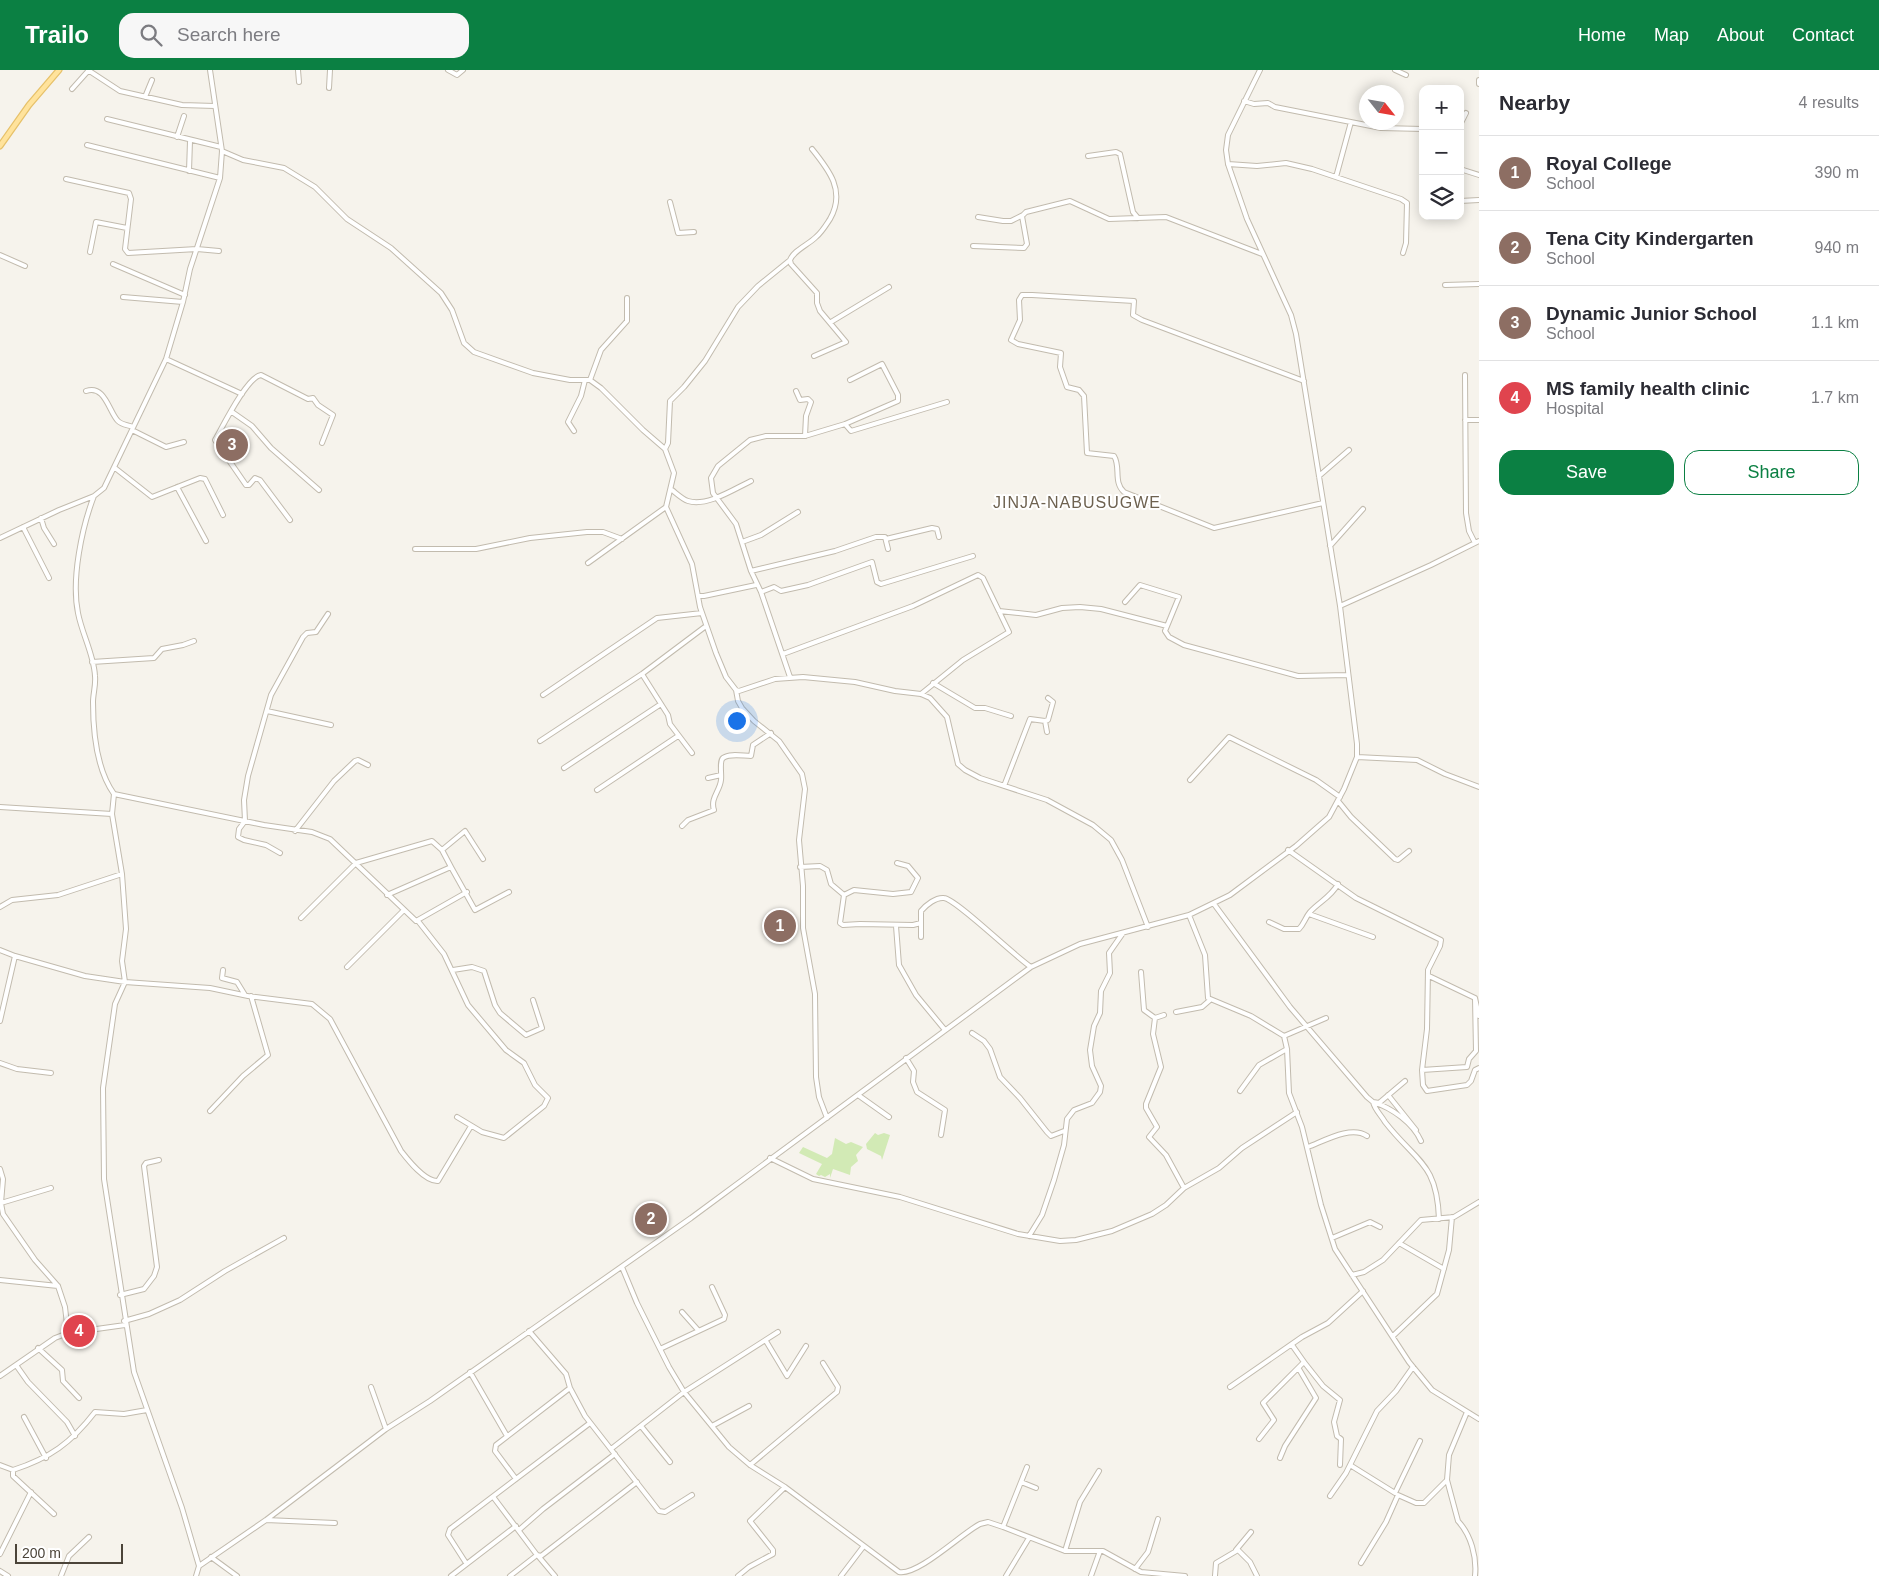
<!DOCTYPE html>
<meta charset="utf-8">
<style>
body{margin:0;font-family:Helvetica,sans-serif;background:#f7f7f7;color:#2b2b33}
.controls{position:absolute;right:15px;top:15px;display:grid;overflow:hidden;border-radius:10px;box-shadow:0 2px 12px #0003}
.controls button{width:45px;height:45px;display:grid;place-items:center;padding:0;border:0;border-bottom:1px solid #e1e1e2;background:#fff;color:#2b2b33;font:25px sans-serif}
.compass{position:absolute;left:1359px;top:15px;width:45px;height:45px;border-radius:50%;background:#fff;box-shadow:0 2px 12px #0003;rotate:121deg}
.scale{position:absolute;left:15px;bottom:12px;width:108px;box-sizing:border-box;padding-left:5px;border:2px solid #4b4439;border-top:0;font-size:14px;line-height:18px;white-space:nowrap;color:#4b4439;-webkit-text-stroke:4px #fff;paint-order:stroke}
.you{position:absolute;left:736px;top:650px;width:18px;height:18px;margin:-12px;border:4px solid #fff;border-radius:50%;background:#1a73e8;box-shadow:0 0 0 8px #1a73e833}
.badge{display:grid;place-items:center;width:32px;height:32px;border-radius:50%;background:#0b8043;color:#fff;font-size:16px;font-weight:700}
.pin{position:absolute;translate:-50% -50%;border:2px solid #fff;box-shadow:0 1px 5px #0006}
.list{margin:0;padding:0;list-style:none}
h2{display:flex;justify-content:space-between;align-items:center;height:65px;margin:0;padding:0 20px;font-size:21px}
h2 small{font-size:16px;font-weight:400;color:#7c7c81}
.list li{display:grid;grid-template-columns:32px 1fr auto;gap:15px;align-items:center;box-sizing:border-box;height:75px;padding:0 20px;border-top:1px solid #e1e1e2}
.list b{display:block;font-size:19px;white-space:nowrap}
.list p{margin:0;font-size:16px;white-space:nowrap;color:#7c7c81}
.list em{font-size:16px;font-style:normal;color:#7c7c81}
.actions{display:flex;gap:10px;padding:15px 20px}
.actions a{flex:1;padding:11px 0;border:1px solid #0b8043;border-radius:15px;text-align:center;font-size:18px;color:#0b8043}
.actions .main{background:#0b8043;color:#fff}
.icon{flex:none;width:28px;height:28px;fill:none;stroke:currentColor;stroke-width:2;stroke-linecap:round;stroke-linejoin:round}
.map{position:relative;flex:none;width:1479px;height:1506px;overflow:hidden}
header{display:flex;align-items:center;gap:30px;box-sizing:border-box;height:70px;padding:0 25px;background:#0b8043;color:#fff}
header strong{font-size:24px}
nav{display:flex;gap:28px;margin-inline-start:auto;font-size:18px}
.search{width:350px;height:45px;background:#f7f7f7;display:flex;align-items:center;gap:12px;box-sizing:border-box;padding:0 18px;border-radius:15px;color:#7c7c81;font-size:19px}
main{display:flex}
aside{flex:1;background:#fff}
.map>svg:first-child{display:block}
.green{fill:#d2eab5}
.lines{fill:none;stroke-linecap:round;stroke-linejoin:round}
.minor-casing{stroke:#c2bbae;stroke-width:6}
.major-casing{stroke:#e6c16a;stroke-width:7}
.minor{stroke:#fff;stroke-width:4}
.major{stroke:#ffe39c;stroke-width:4.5}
.labels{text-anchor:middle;stroke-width:4;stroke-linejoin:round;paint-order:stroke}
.quarter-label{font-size:16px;letter-spacing:1px;fill:#6e6250;stroke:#fff}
</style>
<header>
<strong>Trailo</strong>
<div class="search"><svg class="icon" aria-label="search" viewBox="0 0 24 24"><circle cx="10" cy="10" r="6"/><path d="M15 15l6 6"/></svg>Search here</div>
<nav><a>Home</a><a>Map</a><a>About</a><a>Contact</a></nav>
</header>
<main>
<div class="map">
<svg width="1479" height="1506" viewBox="0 0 1479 1506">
<rect width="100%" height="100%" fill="#f6f3ec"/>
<path class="green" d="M875 1063 878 1065 884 1063 890 1065 882 1090 881 1086 867 1079 866 1074Z
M835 1068 846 1074 851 1072 863 1077 856 1085 858 1091 851 1097 850 1105 833 1099 830 1108V1104L825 1107 821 1105 819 1106 816 1104 822 1094 799 1083 803 1077 827 1088 832 1084Z"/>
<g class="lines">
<defs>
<path id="minor" d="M88 0 120 21 182 35 215 36
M298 0 299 12
M448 0 457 5 463 0
M1395 0 1406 5
M1479 10V14
M329 18 330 0
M72 19 89 0
M145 27 152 10
M1244 31 1254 34 1268 33 1275 37 1381 58 1423 59
M107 49 221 77
M1460 55 1466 43
M1460 61V73
M177 67 184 46
M87 75 220 108
M222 81 243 90 284 98 315 117 347 149 391 178 441 223 452 240 464 273 474 282 533 303 570 310H590L601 318 643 360 665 379 674 403 666 437 692 494 700 537 716 583 726 607 736 620 738 631 742 638 754 651 779 671 802 704 805 719 799 770 803 816V858L815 924 816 1007 819 1027 827 1048
M1088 86 1116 82 1120 84 1133 142 1138 148
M1228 94 1257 96 1286 93 1312 99 1401 129 1407 133 1406 173 1403 183
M1460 99 1479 105
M189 101 190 71
M1336 107 1351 52
M66 109 129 123 131 129 125 179 128 183 197 179 219 181
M1460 131 1479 130
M670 132 678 163 694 162
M978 147 1003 151H1011L1023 145
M973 176 1024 178 1027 174 1022 146 1026 142 1070 131 1109 149 1166 147 1262 184
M90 182 96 152 127 158
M0 185 25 196
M790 190 791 194 817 223V233L820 241 846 272 814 286
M113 194 185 225
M1445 215 1479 214
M123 227 183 232
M831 252 889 217
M166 289 242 324
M1465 305 1466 443 1469 461 1475 473
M590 310 601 280 627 251V228
M1304 311 1142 250 1133 245 1134 231 1032 225H1022L1019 230 1020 250 1011 270 1018 274 1061 283 1060 297 1067 317 1079 320 1084 326 1087 383 1114 386C1121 397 1113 412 1124 422L1214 458 1323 433
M86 321C105 314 109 342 118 351 122 355 128 355 133 357
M796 321 800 330 808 329 811 332 806 346 805 366
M232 342 252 356 271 378 319 420
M1465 350H1479
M845 354 898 331V325L882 294 850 310
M132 360 166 377 184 372
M574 361 568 352 581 326 585 310
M665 379 668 373 670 331 684 317 705 291 738 237 758 216 790 190C794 180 808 175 816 167 822 162 826 155 830 149 846 121 829 100 812 79
M115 398 152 427 200 408 205 409 223 445
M1319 406 1349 380
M177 417 206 471
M672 420C676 423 682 429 688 431 707 437 734 419 751 411
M94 426C82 457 71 509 78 543 82 564 94 585 95 606 96 615 93 624 93 632 93 662 97 700 114 724L112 744 122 804 126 859 122 891 125 912 115 934 103 1018 104 1109 134 1302 182 1438 199 1496
M41 448 44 458 54 474
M290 450 260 410 255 408 249 415H246L215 370C223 356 247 307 261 305L308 329 313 328 318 335 333 345 322 373
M23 457 49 508
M0 468 59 440 94 426 104 418 166 289 183 232 190 199 220 108 222 81 210 0
M886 469 932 458 937 459 939 467
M742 472 761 465 798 442
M1330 476 1363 439
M415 479H476L530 468 587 462H603L622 469
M588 493 666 437
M751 501 835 481 876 467H885L888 479
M761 522 774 517 781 521 808 515 872 492 877 512 881 514 973 486
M698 526H704L756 515
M1125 532 1140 515 1179 527 1165 561 1169 567 1184 575 1298 606 1348 605
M1340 536 1431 495 1479 471
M999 541 1036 545 1062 538 1080 537 1101 539 1167 556
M783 584 913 536 978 505 983 508 1009 562 963 590 921 624
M92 592 154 588 162 579 183 575 194 571
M642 604 668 645 670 654 692 683
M790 607 761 522 751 501 736 454 713 423 711 408 718 396 750 370 766 366H805L845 354 851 361 947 332
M933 613 975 638H985L1011 646
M736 620 739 621 775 609 803 607 855 612 895 621 921 624 930 628 947 647 958 694 965 700 980 708 1047 730 1093 755 1111 770 1122 790 1148 857
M543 625 657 548 702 543
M267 641 331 655
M1045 651 1048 650 1053 632 1048 628
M540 671 642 604 706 556
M1357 687 1417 690 1445 704 1479 717
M564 698 661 634
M708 708 721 705
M1190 710 1229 667 1316 710 1340 727
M1004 716 1030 649 1045 651 1047 662
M597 720 678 666
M114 724 264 755 312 762 330 769 416 851 467 822
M1338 731 1351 747 1395 789 1398 790 1409 781
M0 737 112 744
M682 756 688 750 714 740C710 728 720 721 721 710 722 705 719 691 723 688 730 683 743 686 751 686L753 675 771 663
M295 761 334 711 355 691 358 690 368 695
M442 780 465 761 483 789
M1288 780 1356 828 1441 870 1440 876 1428 900 1427 959 1422 1000 1423 1015 1427 1021 1467 1015 1471 1011 1475 1000 1479 998
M280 783 266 775 244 770 238 767 239 759 245 751 244 730 248 706 271 625 303 567 307 563 316 562 328 544
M800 797 820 796 827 800 831 814 844 825 840 853 843 855 860 854 913 855 921 853
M387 825 451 797 475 840 509 822
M844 825 854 820 893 824 911 822 918 808 908 796 897 793
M1214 834 1290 937 1367 1027 1373 1032 1379 1033 1405 1011
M0 837 12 830 58 825 122 804
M1309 844 1373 867
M1189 845 1205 885 1208 928 1251 946 1284 966 1287 979 1289 1023 1302 1057 1321 1135 1335 1179 1409 1292 1432 1320 1479 1349
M301 848 356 793 432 771 442 780 451 797
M418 851 444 884 468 935 506 980 524 993 535 1015 548 1028 544 1036 504 1068 482 1062 457 1047
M1269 852 1284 859H1299C1304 854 1305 848 1310 842 1319 832 1331 827 1338 814
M896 856 899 895 916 925 945 960
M921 867V841C926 835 936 827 944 828 956 829 1013 885 1031 897
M0 880 15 886
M347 897 404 840
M223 900 222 908 237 912 245 925
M453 900 472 897 484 901 495 935 500 943 526 965 542 958 533 930
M1141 902 1144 940 1155 948 1164 945
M1429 906 1475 928 1479 946
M1176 942 1202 937 1210 930
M1155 948 1153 964 1161 997 1146 1034V1038L1157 1057 1149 1067 1166 1085 1184 1118
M0 951 15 886 85 906 125 912 210 918 248 926 312 934 330 949 401 1081C408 1090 425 1112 438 1111L471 1056
M972 963 984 971 990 979 1000 1007 1020 1028 1047 1062 1051 1066 1064 1061
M1284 966 1326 948
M906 988 914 1001 913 1012 917 1022 945 1040 941 1065
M0 993 17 999 51 1003
M1422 1000 1467 997 1469 989 1476 981 1475 928
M1240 1021 1259 995 1287 979
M858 1025 889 1047
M1388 1025 1416 1060
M210 1041 243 1006 268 985 251 926
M1421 1071C1413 1053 1392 1038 1373 1032 1375 1040 1381 1045 1385 1052 1416 1092 1437 1092 1439 1149
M1308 1077C1324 1071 1351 1055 1367 1066
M770 1088 813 1109 900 1127 1018 1164 1060 1171 1076 1170 1112 1161 1152 1144 1166 1135 1184 1118 1219 1098 1242 1078 1297 1042
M0 1099 3 1109 1 1133 3 1144 35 1190 58 1216 65 1237 68 1263
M1 1133 51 1118
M1029 1166 1042 1145 1054 1110 1064 1075 1067 1049 1074 1040 1092 1033 1100 1022 1101 1016 1092 996 1090 980 1094 956 1100 943 1101 921 1110 903 1109 883 1123 863
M1332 1168 1370 1152 1380 1157
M1399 1173 1444 1199
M622 1197 637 1233 669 1297 684 1322 729 1377 750 1395 785 1417 899 1502C918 1506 962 1463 980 1454L988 1452 1003 1457 1027 1397
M1352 1205 1364 1202 1383 1190 1421 1150 1454 1147 1479 1132
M0 1210 58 1216
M120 1225 144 1219 154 1206 157 1197 144 1096 146 1093 159 1090
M682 1242 698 1260
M124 1251 149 1244 180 1230 225 1201 284 1168
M529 1261 566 1304 570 1318 585 1346 659 1441 665 1442 692 1425
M1393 1266 1437 1224 1449 1180 1452 1147
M766 1271 787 1306 806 1276
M38 1278 62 1300 63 1311 79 1328
M660 1279 724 1249 725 1245 712 1217
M1304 1292 1323 1316 1340 1330 1334 1352 1337 1366 1341 1369 1340 1395
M16 1295 28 1312 67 1352 75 1366
M470 1302 507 1366
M0 1306 55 1268 68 1263 125 1255
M371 1317 386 1359
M1230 1317 1302 1267 1328 1253 1363 1221
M24 1347 46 1388
M641 1356 670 1392
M712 1356 749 1336
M1259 1369 1274 1350 1263 1333 1304 1292 1292 1275
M611 1379 684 1322 778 1262
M1280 1388 1285 1376 1316 1328 1299 1299
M0 1395 13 1400C50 1388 71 1373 95 1342L124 1344 147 1340
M750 1395 837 1322 838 1317 823 1293
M1350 1395 1395 1423 1420 1371
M13 1400V1406L54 1444
M516 1409 495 1381 496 1375 570 1318
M1447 1410 1458 1451C1471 1465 1477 1487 1475 1506
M1021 1412 1036 1418
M1330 1426 1346 1403 1377 1341 1396 1321 1413 1297
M494 1428 537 1485
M266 1450 335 1453
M1003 1457 1065 1481H1103L1141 1502 1185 1506
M519 1460 543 1439 615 1384
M1236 1480 1251 1462
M1065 1481 1080 1432 1099 1401
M0 1484 31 1422
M211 1487 237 1506
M539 1487 555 1506
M466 1493 448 1465 450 1459 590 1353
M1361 1493 1386 1452 1398 1425 1416 1433H1424L1447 1410 1449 1385 1467 1342
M1135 1499 1148 1482 1158 1449
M0 1501 8 1506
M61 1506 69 1486 89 1467
M196 1506 199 1496 266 1450 386 1359 430 1331 691 1148 1031 897 1080 874 1189 845 1230 825 1296 776 1329 747 1344 719 1357 687V674L1340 536 1296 264 1291 245 1247 149 1228 94 1226 80 1228 65 1260 0
M451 1506 516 1456
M510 1506 537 1485 541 1486 637 1412
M738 1506 749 1497 773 1484V1480L750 1451 785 1417
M841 1506 863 1477
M1006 1506 1029 1468
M1091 1506 1100 1481
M1215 1506 1216 1493 1238 1480 1250 1492 1257 1506"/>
<path id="major" d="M0 76 29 35 59 0"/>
</defs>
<use href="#minor" class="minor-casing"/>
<use href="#major" class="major-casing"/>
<use href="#minor" class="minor"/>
<use href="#major" class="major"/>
</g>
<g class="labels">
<g class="quarter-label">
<text x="1077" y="438">JINJA-NABUSUGWE</text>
</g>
</g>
</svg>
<div class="controls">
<button>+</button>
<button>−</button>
<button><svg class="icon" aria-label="layers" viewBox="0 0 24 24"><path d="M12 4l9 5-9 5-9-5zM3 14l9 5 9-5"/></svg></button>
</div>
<svg class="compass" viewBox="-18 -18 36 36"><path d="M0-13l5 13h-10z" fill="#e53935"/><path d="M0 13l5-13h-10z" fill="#7c7c81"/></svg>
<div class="scale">200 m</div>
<div class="you"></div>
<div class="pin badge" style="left:780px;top:856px;background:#8d6e63">1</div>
<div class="pin badge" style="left:651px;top:1149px;background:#8d6e63">2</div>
<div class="pin badge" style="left:232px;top:375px;background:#8d6e63">3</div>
<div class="pin badge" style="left:79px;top:1261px;background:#e0444e">4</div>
</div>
<aside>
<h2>Nearby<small>4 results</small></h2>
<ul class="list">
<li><span class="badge" style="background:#8d6e63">1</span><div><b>Royal College</b><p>School</p></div><em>390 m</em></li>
<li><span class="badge" style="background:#8d6e63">2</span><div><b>Tena City Kindergarten</b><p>School</p></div><em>940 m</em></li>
<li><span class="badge" style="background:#8d6e63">3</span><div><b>Dynamic Junior School</b><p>School</p></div><em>1.1 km</em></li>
<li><span class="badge" style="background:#e0444e">4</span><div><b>MS family health clinic</b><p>Hospital</p></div><em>1.7 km</em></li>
</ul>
<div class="actions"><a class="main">Save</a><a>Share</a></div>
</aside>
</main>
